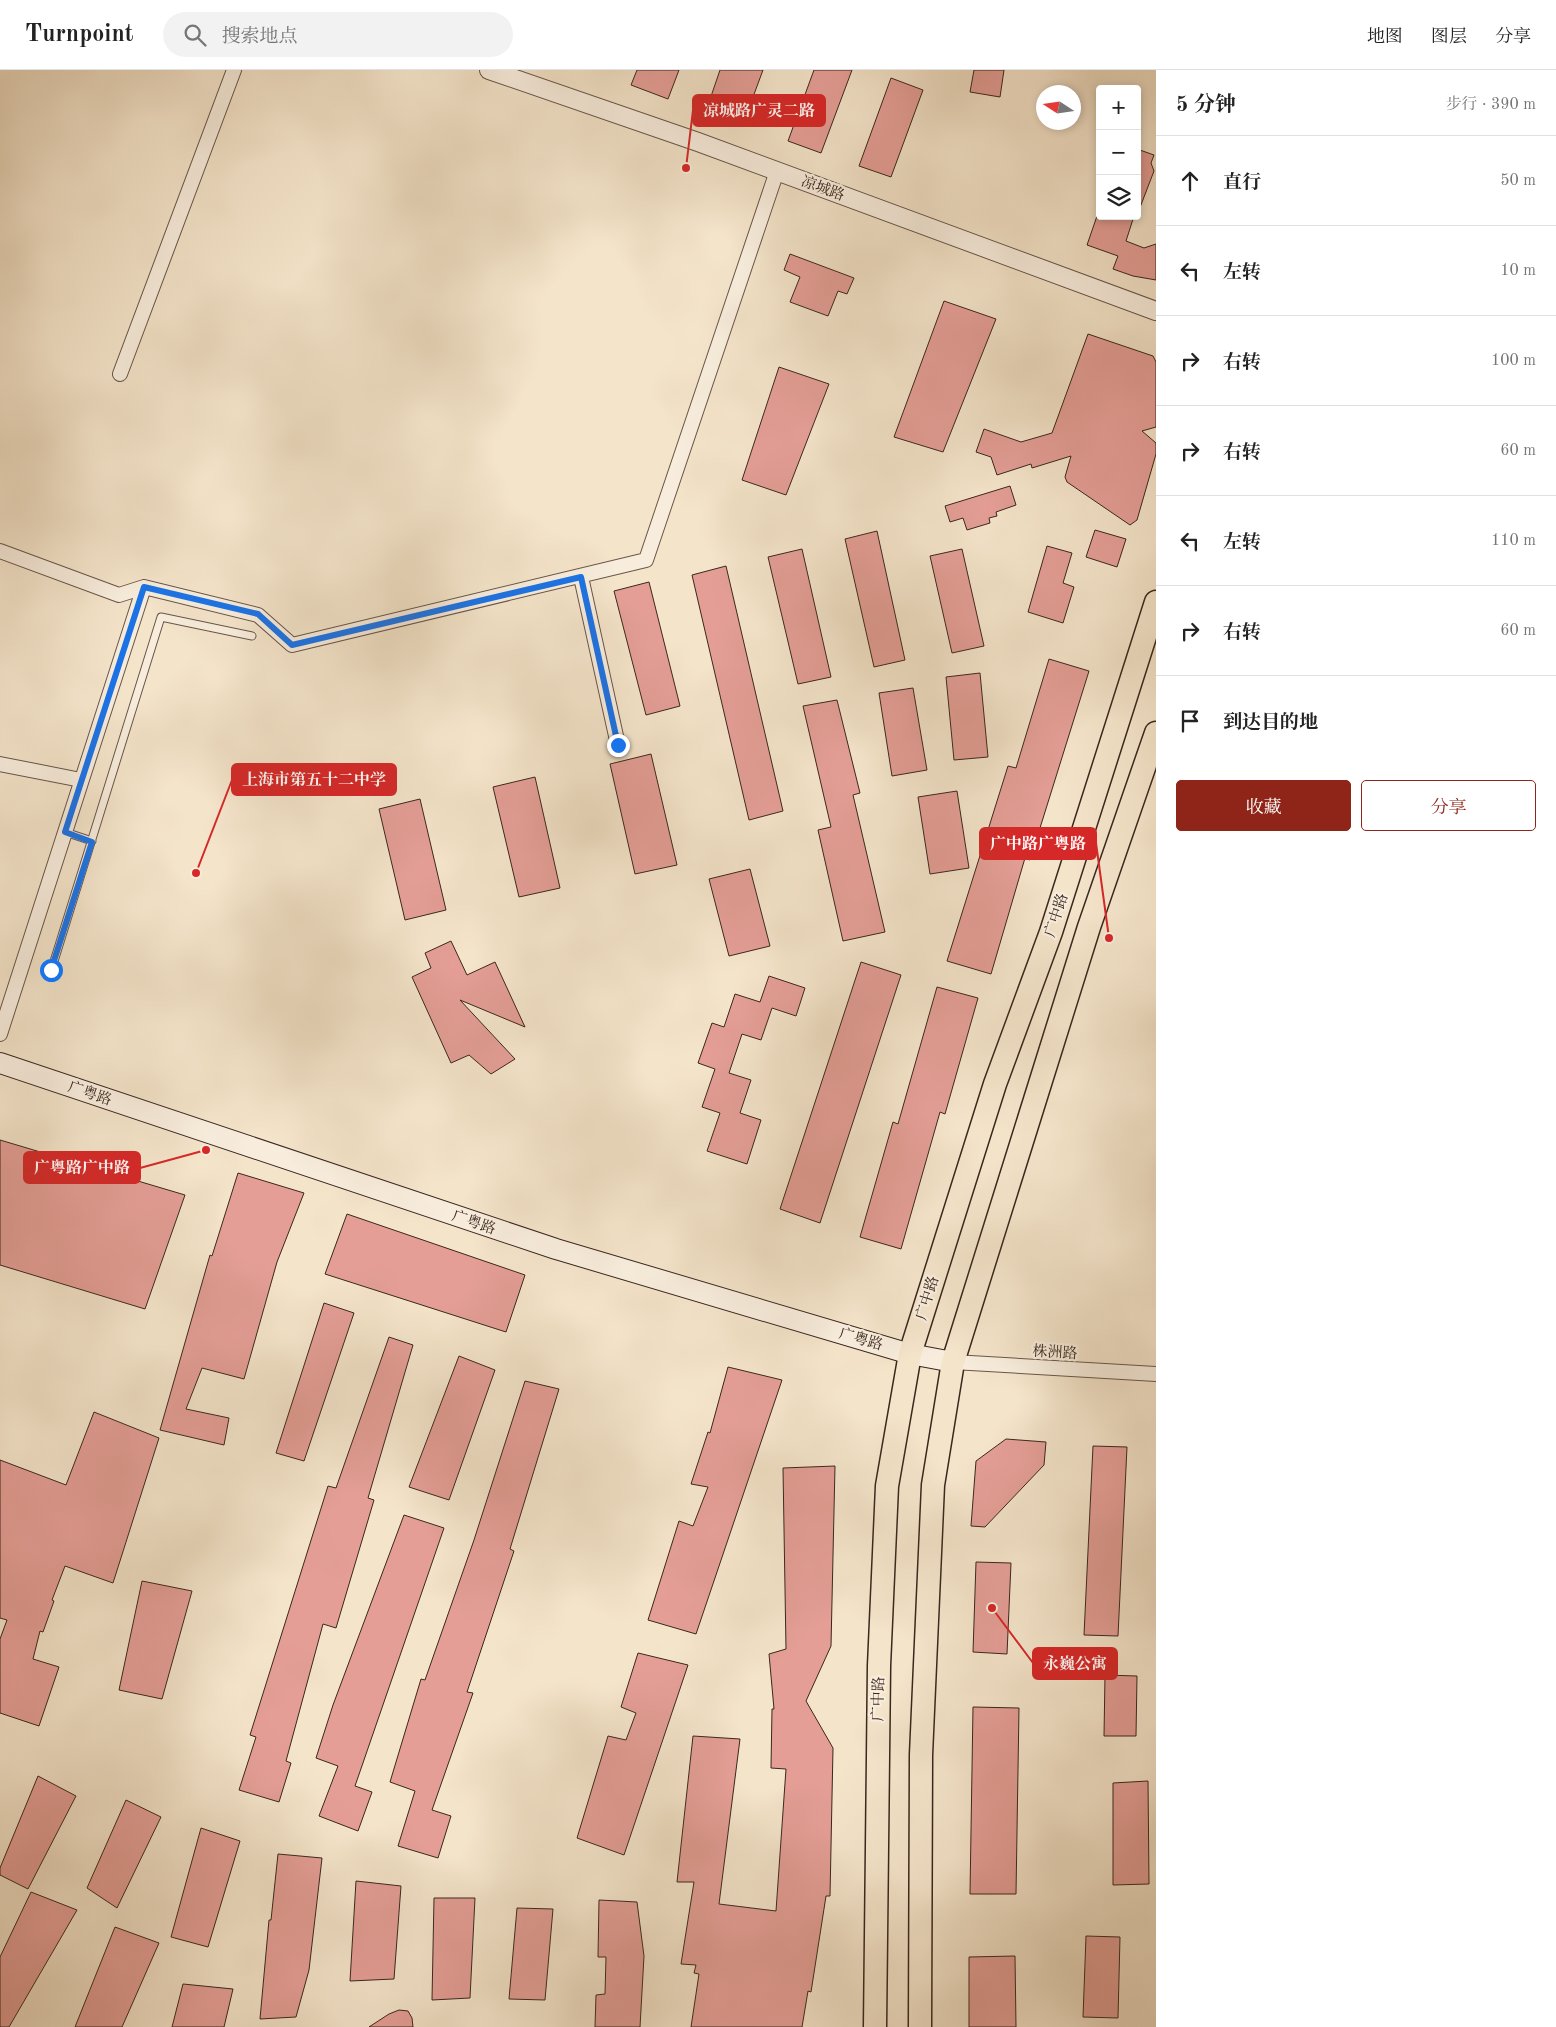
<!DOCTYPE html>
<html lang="zh">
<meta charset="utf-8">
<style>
body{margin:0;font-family:"Old Standard TT","Noto Serif SC",serif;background:#f2f2f2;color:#222}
.controls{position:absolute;right:15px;top:15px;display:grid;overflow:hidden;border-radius:5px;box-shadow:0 2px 8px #0003}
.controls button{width:45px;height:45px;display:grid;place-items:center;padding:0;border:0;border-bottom:1px solid #e0e0e0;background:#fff;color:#222;font:25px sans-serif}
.compass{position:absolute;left:1036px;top:15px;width:45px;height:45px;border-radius:50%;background:#fff;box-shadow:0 2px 8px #0003;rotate:282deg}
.stop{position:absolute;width:15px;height:15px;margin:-11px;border:4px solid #1a73e8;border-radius:50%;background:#fff}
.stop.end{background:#1a73e8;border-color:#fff;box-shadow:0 1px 5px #0008}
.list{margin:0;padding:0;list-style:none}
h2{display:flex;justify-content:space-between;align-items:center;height:65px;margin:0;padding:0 20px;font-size:21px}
h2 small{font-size:16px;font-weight:400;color:#767676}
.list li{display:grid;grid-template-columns:32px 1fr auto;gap:15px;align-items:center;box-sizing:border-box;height:90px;padding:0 20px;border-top:1px solid #e0e0e0}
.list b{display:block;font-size:19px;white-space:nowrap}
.list em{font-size:16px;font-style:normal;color:#767676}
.actions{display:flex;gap:10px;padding:15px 20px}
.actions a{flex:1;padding:11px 0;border:1px solid #8f2418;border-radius:5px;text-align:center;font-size:18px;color:#8f2418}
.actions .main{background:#8f2418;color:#fff}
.icon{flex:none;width:28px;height:28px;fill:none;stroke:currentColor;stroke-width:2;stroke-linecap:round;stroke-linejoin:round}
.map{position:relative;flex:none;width:1156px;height:1957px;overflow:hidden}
header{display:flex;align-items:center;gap:30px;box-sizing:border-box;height:70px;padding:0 25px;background:#fff;border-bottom:1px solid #e0e0e0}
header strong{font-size:24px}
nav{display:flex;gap:28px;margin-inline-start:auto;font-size:18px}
.search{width:350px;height:45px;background:#f2f2f2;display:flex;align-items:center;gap:12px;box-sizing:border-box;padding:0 18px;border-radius:28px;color:#767676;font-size:19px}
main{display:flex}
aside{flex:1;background:#fff}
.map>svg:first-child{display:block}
.building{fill:#e49e96;stroke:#3a271e}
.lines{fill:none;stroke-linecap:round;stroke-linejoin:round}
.service-casing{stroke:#685649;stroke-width:9}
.minor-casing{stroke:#685649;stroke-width:16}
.tertiary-casing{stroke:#685649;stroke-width:20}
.secondary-casing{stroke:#3a271e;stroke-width:22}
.primary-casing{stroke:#3a271e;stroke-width:25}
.service{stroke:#f8eddd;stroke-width:7}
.minor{stroke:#f8eddd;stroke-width:14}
.tertiary{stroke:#f8eddd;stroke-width:18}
.secondary{stroke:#f8eddd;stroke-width:20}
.primary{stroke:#f4e4ca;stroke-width:22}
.route{stroke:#1a73e8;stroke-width:6}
.labels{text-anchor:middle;stroke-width:4.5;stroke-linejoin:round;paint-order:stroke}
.street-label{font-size:15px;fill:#3a271e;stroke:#f8eddd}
.leader{fill:none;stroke:#d62828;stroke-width:2}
.callout-dot{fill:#d62828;stroke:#f8eddd;stroke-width:2}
.callout{fill:#d62828;stroke:#d62828;stroke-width:2}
.callout-label{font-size:16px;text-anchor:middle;font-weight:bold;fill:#fff}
</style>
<header>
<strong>Turnpoint</strong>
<div class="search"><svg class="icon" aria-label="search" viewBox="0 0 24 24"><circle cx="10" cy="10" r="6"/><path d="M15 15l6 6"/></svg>搜索地点</div>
<nav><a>地图</a><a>图层</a><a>分享</a></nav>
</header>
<main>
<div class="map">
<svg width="1156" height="1957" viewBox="0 0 1156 1957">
<rect width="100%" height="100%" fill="#f4e4ca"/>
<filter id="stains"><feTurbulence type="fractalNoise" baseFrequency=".004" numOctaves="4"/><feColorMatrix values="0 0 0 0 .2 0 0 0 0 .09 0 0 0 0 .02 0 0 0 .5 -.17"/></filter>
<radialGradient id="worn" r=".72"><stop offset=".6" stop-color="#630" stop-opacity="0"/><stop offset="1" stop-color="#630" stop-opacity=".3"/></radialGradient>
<path class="building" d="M637 0H679L668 29 631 15Z
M720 0H763L743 54 706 41Z
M814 0H852L821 83 788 71Z
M974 0H1004L1000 27 970 22Z
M891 8 923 20 891 107 859 96Z
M1137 79 1154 85 1151 93 1154 101 1139 140Z
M1097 146H1134L1126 171 1144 178 1156 174V210L1133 206 1113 199 1118 186 1087 175Z
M790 184 854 208 847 224 838 221 828 246 790 232 800 207 784 200Z
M944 231 996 249 943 382 894 367Z
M1088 264 1153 286 1156 292V357L1142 361 1156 373V384L1137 450 1130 455 1067 412 1065 407 1071 386 1032 398 1031 394 997 405 991 387 976 382 984 359 1021 372 1052 363Z
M779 297 829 314 786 425 742 410Z
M1010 416 1016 435 996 442 997 446 989 448 990 453 967 460 963 448 950 452 945 436Z
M1095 460 1126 469 1117 497 1086 487Z
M877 461 905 590 874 597 845 469Z
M1047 476 1072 483 1063 513 1074 517 1063 553 1028 542Z
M802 479 831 607 798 614 768 487Z
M962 479 984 576 952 583 930 486Z
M726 496 783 741 749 750 692 505Z
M649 512 680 636 646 645 614 521Z
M1049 589 1089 601 1030 790 1025 788 991 904 947 891 1008 696 1016 698Z
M980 603 988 687 954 690 946 607Z
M913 618 927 700 892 706 879 623Z
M837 630 860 723 853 725 885 862 843 871 818 760 831 757 803 636Z
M651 684 677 795 635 804 610 694Z
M535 707 560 818 519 827 493 717Z
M957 721 969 798 930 804 918 727Z
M420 729 446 840 405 850 379 739Z
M750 799 770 876 729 886 709 809Z
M451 871 467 905 495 892 525 957 460 930 515 989 491 1004 469 985 451 993 412 907 431 898 425 883Z
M861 892 901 905 820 1153 780 1139Z
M769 906 805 918 796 946 772 938 761 970 742 964 729 1003 751 1010 740 1043 761 1050 747 1094 707 1081 720 1043 702 1037 715 999 698 993 712 953 724 957 735 924 760 932Z
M937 917 978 928 945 1044 940 1042 901 1179 860 1167 893 1052 898 1054Z
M0 1070 185 1125 145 1239 0 1195Z
M238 1103 304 1123 277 1192 244 1309 202 1298 186 1339 229 1348 224 1375 160 1360 210 1185 212 1186Z
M347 1144 525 1205 506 1262 325 1204Z
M324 1233 354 1243 304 1391 276 1383Z
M389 1267 413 1275 368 1428 374 1430 336 1558 323 1554 286 1691 291 1693 279 1732 239 1720 256 1667 250 1665 328 1416 336 1418Z
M459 1286 495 1300 449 1430 409 1417Z
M728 1297 782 1310 696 1564 648 1550 679 1451 693 1456 708 1417 691 1414 708 1362 710 1363Z
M525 1311 559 1319 510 1479 514 1481 467 1622 473 1623 432 1740 451 1746 438 1788 398 1776 415 1721 390 1712 421 1609 425 1610 474 1470Z
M94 1342 159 1368 113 1513 65 1496 52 1530 54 1531 43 1562 40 1561 33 1589 59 1597 39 1656 0 1643V1569L7 1550 0 1548V1390L66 1415Z
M1006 1369 1046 1372 1044 1395 985 1457 971 1456 976 1391Z
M1093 1376 1127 1377 1118 1566 1084 1565Z
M835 1396 831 1576 806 1631 833 1678 830 1826H826L811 1922 808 1921 802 1957H691L699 1904 694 1903 696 1895 681 1894 694 1812H677L693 1666 740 1669 719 1834 776 1841 786 1699 771 1698 772 1639H774L769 1584 786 1579 783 1398Z
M404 1445 444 1458 355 1716 372 1722 358 1761 319 1746 338 1696 316 1688 333 1635Z
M976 1492 1011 1493 1007 1584 973 1582Z
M142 1511 192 1521 162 1629 119 1620Z
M638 1583 688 1595 624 1785 577 1768 608 1666 626 1670 636 1643 621 1637Z
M1105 1605 1137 1606 1136 1666H1104Z
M973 1637 1019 1638 1016 1824H970Z
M38 1706 76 1726 28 1819 0 1805V1798Z
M1148 1711 1149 1814 1113 1815V1713Z
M126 1730 161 1747 117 1838 87 1818Z
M201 1758 240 1771 208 1877 171 1867Z
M278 1784 322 1788 309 1900 296 1947 260 1949 269 1850H271Z
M356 1811 401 1816 394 1909 350 1911Z
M31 1822 77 1840 9 1957H0V1887Z
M434 1828H475L470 1928 432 1930Z
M599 1830 637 1832 644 1886 640 1957H595L596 1925 605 1924 606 1887H598Z
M517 1838 553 1839 545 1930 509 1929Z
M115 1857 159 1873 122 1957H75Z
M1086 1866 1120 1867 1118 1948 1083 1947Z
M1015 1886 1016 1957H969V1887Z
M183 1914 233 1919 224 1957H172Z
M399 1940 408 1941 412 1948 413 1957H369L389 1944Z"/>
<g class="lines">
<defs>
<path id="service" d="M65 762 92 771
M51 901 161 547 252 566"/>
<path id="minor" d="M120 304 234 0
M0 481 119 525 144 517 258 545 292 575 646 490 777 101
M581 507 618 675
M0 694 81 710
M0 964 144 517
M953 1292 1156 1304"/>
<path id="tertiary" d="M489 0 698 72 1156 241"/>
<path id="secondary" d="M0 993 556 1179 910 1284 953 1292"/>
<path id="primary" d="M875 1957 879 1596 887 1416 910 1284 995 1014 1051 862 1156 532
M920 1957 921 1685 933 1415 953 1292 1089 857 1156 663"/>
</defs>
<use href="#service" class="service-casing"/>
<use href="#minor" class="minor-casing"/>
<use href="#tertiary" class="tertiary-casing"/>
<use href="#secondary" class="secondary-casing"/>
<use href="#primary" class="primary-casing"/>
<use href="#service" class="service"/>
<use href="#minor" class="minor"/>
<use href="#tertiary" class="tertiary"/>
<use href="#secondary" class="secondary"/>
<use href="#primary" class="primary"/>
</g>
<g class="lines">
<path class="route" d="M51 900 92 772 65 762 144 517 258 544 292 575 581 507 618 675"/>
</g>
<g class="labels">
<g class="street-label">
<text transform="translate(823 118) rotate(20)" y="5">凉城路</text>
<text transform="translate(1056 845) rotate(-72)" y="5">广中路</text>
<text transform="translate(90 1023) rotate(19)" y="5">广粤路</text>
<text transform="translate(474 1152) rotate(19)" y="5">广粤路</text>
<text transform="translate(927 1228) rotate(-73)" y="5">广中路</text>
<text transform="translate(861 1269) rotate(16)" y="5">广粤路</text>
<text transform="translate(1055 1282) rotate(3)" y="5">株洲路</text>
<text transform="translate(878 1629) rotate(-89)" y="5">广中路</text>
</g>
</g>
<path class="leader" d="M686 98L693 40M196 803L232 710M1109 868L1096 773M206 1080L140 1098M992 1538L1033 1593"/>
<g class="callout-dot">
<circle cx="686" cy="98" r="5"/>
<circle cx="196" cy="803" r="5"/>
<circle cx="1109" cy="868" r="5"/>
<circle cx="206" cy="1080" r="5"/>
<circle cx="992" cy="1538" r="5"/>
</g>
<g class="callout">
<rect x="693" y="25" width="132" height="31" rx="5"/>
<rect x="232" y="694" width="164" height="31" rx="5"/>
<rect x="980" y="758" width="116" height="31" rx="5"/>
<rect x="24" y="1082" width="116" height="31" rx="5"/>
<rect x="1033" y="1578" width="84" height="31" rx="5"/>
</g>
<g class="callout-label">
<text x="759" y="46">凉城路广灵二路</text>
<text x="314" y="715">上海市第五十二中学</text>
<text x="1038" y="779">广中路广粤路</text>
<text x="82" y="1103">广粤路广中路</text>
<text x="1075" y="1599">永巍公寓</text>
</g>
<rect width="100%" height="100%" filter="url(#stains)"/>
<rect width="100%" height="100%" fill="url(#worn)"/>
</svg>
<div class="controls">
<button>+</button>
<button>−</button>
<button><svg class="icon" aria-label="layers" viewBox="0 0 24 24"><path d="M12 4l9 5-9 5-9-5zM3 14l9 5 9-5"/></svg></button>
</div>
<svg class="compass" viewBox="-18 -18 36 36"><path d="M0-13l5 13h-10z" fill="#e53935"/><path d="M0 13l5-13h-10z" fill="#767676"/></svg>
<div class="stop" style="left:51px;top:900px"></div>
<div class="stop end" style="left:618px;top:675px"></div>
</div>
<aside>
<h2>5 分钟<small>步行 · 390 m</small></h2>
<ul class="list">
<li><svg class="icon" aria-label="ahead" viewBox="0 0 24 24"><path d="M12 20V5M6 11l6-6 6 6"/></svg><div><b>直行</b></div><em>50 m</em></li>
<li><svg class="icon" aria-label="left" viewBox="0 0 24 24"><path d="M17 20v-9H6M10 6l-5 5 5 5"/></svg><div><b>左转</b></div><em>10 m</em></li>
<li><svg class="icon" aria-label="right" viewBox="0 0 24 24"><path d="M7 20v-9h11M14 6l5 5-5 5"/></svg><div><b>右转</b></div><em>100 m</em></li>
<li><svg class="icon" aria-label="right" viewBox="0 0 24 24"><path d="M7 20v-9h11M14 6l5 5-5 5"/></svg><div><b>右转</b></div><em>60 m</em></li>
<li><svg class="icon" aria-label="left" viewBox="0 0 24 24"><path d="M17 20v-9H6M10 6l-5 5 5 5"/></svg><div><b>左转</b></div><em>110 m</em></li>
<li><svg class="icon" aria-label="right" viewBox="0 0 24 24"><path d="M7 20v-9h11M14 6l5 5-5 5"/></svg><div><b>右转</b></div><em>60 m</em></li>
<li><svg class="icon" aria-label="arrive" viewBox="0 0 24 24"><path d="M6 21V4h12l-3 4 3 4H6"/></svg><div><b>到达目的地</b></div></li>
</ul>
<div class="actions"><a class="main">收藏</a><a>分享</a></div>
</aside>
</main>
